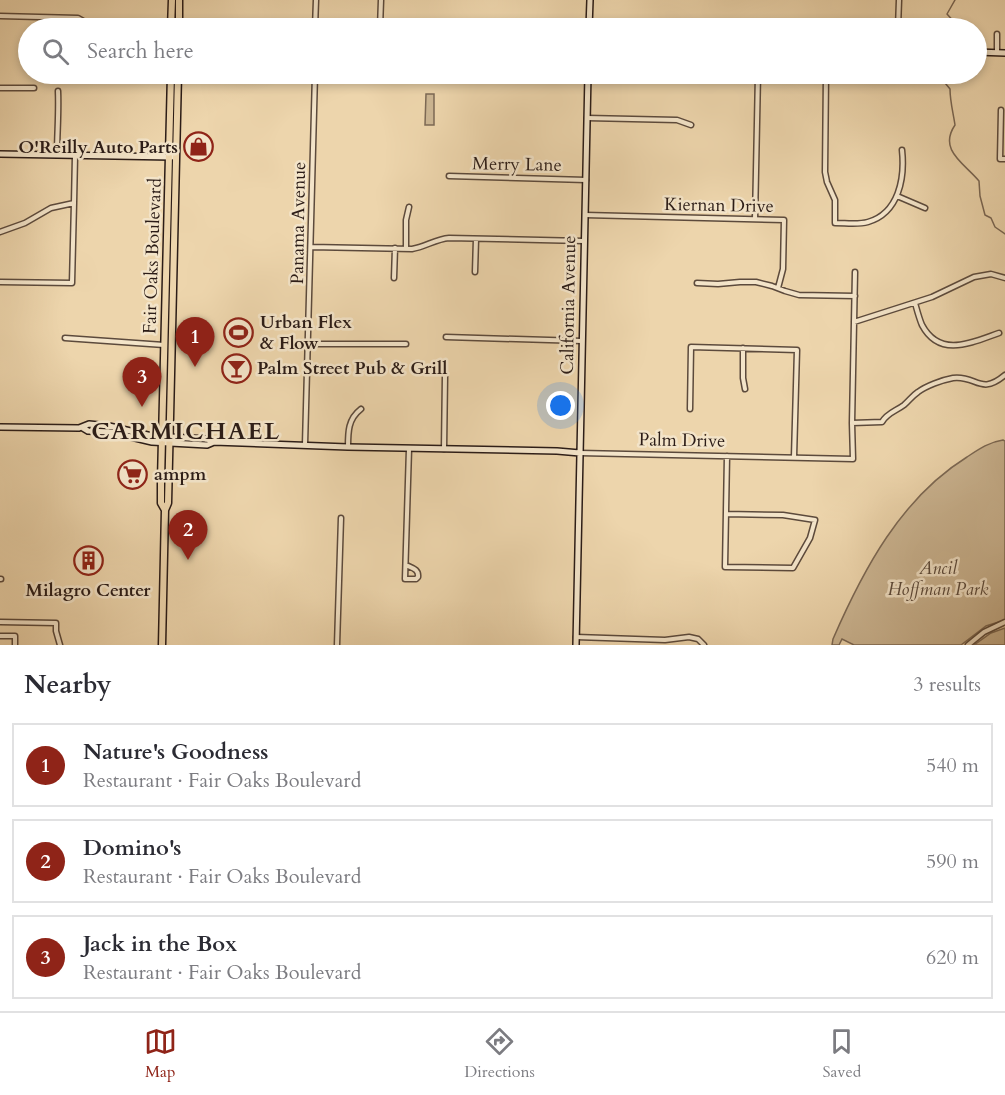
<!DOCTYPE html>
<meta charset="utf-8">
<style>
body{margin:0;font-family:Cardo,serif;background:#f2f2f3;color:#2b2b33}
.you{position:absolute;left:561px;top:406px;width:21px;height:21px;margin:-15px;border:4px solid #fff;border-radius:50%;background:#1a73e8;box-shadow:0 0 0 9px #1a73e833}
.badge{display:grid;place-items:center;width:39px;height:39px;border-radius:50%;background:#8f2418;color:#fff;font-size:20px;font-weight:700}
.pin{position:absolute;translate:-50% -50px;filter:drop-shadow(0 2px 3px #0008)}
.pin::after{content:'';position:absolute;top:32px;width:21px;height:18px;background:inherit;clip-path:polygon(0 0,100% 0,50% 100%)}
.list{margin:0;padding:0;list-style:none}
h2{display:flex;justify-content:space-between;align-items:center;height:78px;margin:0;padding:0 24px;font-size:26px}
h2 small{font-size:20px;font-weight:400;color:#7c7c81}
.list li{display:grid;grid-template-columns:39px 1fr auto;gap:18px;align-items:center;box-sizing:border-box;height:84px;margin:0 12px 12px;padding:0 12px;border:2px solid #e1e1e2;border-radius:0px}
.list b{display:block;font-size:22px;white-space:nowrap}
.list p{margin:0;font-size:20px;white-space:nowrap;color:#7c7c81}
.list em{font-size:20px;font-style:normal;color:#7c7c81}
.icon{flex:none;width:33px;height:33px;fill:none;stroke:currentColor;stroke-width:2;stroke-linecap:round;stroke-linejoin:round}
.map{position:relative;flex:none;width:1005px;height:645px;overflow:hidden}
.search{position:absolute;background:#fff;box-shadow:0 3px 9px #0003;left:18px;right:18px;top:18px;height:66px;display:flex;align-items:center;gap:15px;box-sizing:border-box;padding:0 21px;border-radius:33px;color:#7c7c81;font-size:22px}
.sheet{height:366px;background:#fff}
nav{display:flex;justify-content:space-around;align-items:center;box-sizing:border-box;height:84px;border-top:2px solid #e1e1e2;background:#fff;font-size:16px;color:#7c7c81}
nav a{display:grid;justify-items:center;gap:3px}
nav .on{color:#8f2418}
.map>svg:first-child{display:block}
.green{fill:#ccb693;stroke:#7c6955;stroke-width:1.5}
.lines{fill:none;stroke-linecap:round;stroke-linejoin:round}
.stream{stroke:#786552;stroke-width:1.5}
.street-casing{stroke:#5c4a3c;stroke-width:7}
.secondary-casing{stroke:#2b1c17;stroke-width:8}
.primary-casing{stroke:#2b1c17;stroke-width:9}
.street{stroke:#f3e4c9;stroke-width:4}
.secondary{stroke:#f3e4c9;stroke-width:5}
.primary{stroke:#edd5ac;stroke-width:6}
.labels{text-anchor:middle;stroke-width:5;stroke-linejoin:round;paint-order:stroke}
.poi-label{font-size:18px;font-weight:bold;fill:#2b1c17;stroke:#f3e4c9;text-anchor:start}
.street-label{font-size:18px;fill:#2b1c17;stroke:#f3e4c9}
.park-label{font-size:18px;font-style:italic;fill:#5b4a3c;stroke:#f3e4c9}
.district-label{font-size:24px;font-weight:bold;letter-spacing:1.5px;fill:#2b1c17;stroke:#f3e4c9}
</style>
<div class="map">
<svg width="1005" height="645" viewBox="0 0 1005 645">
<rect width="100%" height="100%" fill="#edd5ac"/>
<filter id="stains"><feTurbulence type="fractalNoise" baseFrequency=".00333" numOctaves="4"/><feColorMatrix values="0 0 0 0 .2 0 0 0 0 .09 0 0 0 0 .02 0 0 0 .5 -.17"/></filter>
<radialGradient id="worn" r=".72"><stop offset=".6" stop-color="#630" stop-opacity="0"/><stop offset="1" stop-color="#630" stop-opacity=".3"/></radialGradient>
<path class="green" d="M426 94H434V125H425Z
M1003 440 1005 441V620L986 626 961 645H854L842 639 839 645H832L833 639C863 570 901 498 967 457 979 449 989 442 1003 440Z
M1005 628V645H974L991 633Z"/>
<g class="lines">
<path class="stream" d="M955 0 947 14 957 25 958 28
M942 74 941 78 950 89C950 101 953 112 955 125 938 150 964 163 979 181L980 196 985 215 991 218 995 227 1005 234"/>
<defs>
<path id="street" d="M0 16 78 18 85 22 87 28
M315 28 316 0
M380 28 381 0
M898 28 899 0
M997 34V52
M826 74 825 172 827 182 835 200V223C846 223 858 225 868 222 899 213 905 178 902 150
M0 88H34
M1001 110 1000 159H1005
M587 118 677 120 691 125
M57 155C57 133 59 113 58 91
M449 176 586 180
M897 196 925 208
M74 203 75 156
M585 215 784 220 783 269 778 288
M755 219 758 74
M0 232 25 223 51 208 74 203 72 283 0 282
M311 247 412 249C425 247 436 239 449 238L584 241
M406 248V220L409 207
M475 272 476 239
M394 278 395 248
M697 283 718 284 740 282H756L772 286 785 291 799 295 855 296
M915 303C917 310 919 318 922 325 940 359 973 342 999 333
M854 322 932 297 974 277 991 274 1005 278
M446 337 582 341
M65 338 164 345
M308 344H406
M743 348V378L745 389
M690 409 691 347 797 350 794 457
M852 423 882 422C887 413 896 411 904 405 909 401 912 396 918 392 926 386 942 380 953 378 977 375 980 396 1005 375
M305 445 315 74
M348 447C348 432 348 419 361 409
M444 449 445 376
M580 453 853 459 852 423 855 272
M726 514 783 515 815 520 810 538 793 568 725 567 727 456
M406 565C412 568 419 569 418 577L416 579H405L409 449
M0 579H1
M0 622 56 623V631L60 645
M0 636H15V645
M576 637 665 640 689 637 698 639 704 645
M337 645 341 518
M968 645 984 632 1005 622"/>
<path id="secondary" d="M589 28 590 0
M976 52 1005 53
M0 154 172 157
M0 427 79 428 89 424 109 426 152 436 207 439 214 442
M83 428 88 431 110 432 152 442 207 445 214 442 348 447 557 451 580 453
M576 645 588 74"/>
<path id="primary" d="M171 28 172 0
M179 28V0
M165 510 161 503V480L171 74
M162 645 165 510 168 503 178 74"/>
</defs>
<use href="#street" class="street-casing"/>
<use href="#secondary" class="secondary-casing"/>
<use href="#primary" class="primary-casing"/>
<use href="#street" class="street"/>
<use href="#secondary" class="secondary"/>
<use href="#primary" class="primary"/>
</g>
<defs>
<symbol id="shop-ring" viewBox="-11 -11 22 22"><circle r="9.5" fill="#f3e4c9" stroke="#8f2418" stroke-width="1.5"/><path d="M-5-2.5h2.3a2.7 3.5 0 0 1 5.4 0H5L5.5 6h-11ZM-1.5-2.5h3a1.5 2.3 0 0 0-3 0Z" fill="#8f2418"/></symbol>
<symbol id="stadium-ring" viewBox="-11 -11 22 22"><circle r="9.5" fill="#f3e4c9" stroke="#8f2418" stroke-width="1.5"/><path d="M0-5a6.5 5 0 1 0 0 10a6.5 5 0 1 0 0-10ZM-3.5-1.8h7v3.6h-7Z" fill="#8f2418"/></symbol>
<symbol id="bar-ring" viewBox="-11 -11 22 22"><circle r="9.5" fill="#f3e4c9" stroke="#8f2418" stroke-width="1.5"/><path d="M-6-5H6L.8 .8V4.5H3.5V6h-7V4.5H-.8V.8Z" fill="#8f2418"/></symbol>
<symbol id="supermarket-ring" viewBox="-11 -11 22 22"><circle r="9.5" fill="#f3e4c9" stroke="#8f2418" stroke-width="1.5"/><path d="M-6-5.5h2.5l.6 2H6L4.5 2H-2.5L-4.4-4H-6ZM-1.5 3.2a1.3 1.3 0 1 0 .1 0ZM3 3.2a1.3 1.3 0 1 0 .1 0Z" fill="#8f2418"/></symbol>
<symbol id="building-ring" viewBox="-11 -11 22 22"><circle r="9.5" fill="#f3e4c9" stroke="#8f2418" stroke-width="1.5"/><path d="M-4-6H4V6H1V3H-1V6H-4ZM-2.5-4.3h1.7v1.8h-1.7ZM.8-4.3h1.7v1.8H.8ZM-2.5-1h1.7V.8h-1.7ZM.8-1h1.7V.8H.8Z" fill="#8f2418"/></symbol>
</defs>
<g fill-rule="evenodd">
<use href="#shop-ring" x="182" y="130" width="33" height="33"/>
<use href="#stadium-ring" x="222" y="316" width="33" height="33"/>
<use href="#bar-ring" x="220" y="352" width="33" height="33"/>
<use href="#supermarket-ring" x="116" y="458" width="33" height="33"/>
<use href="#building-ring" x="72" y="544" width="33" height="33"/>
</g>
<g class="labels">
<g class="poi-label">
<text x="178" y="153" text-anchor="end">O'Reilly Auto Parts</text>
<text x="260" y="328">Urban Flex<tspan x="260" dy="21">&amp; Flow</tspan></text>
<text x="257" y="374">Palm Street Pub &amp; Grill</text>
<text x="154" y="480">ampm</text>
<text x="88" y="596" text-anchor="middle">Milagro Center</text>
</g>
<g class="street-label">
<text transform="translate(517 164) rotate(1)" y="6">Merry Lane</text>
<text transform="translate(719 205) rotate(1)" y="6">Kiernan Drive</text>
<text transform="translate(298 223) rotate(-89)" y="6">Panama Avenue</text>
<text transform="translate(152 256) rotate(-88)" y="6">Fair Oaks Boulevard</text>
<text transform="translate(568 305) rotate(-89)" y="6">California Avenue</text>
<text transform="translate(682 440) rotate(1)" y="6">Palm Drive</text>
</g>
<g class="park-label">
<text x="938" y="574">Ancil<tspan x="938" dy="21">Hoffman Park</tspan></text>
</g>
<g class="district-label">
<text x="186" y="439">CARMICHAEL</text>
</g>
</g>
<rect width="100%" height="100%" filter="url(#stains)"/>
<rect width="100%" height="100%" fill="url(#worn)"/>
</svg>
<div class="you"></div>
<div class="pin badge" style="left:195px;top:367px">1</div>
<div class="pin badge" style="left:188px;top:560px">2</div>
<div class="pin badge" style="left:142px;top:407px">3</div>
<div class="search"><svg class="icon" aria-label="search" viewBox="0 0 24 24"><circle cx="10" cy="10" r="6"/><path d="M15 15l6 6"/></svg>Search here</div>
</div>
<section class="sheet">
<h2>Nearby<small>3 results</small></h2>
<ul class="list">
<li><span class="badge">1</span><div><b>Nature's Goodness</b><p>Restaurant · Fair Oaks Boulevard</p></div><em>540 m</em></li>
<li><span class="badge">2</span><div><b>Domino's</b><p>Restaurant · Fair Oaks Boulevard</p></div><em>590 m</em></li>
<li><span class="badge">3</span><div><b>Jack in the Box</b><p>Restaurant · Fair Oaks Boulevard</p></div><em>620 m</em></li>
</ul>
</section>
<nav>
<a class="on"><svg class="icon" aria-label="map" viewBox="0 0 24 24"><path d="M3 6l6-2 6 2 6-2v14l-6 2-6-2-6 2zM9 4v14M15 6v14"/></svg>Map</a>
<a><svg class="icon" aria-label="directions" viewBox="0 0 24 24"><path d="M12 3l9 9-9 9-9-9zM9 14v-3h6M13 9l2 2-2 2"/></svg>Directions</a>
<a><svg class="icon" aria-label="saved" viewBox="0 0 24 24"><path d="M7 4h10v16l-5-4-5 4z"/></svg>Saved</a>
</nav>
